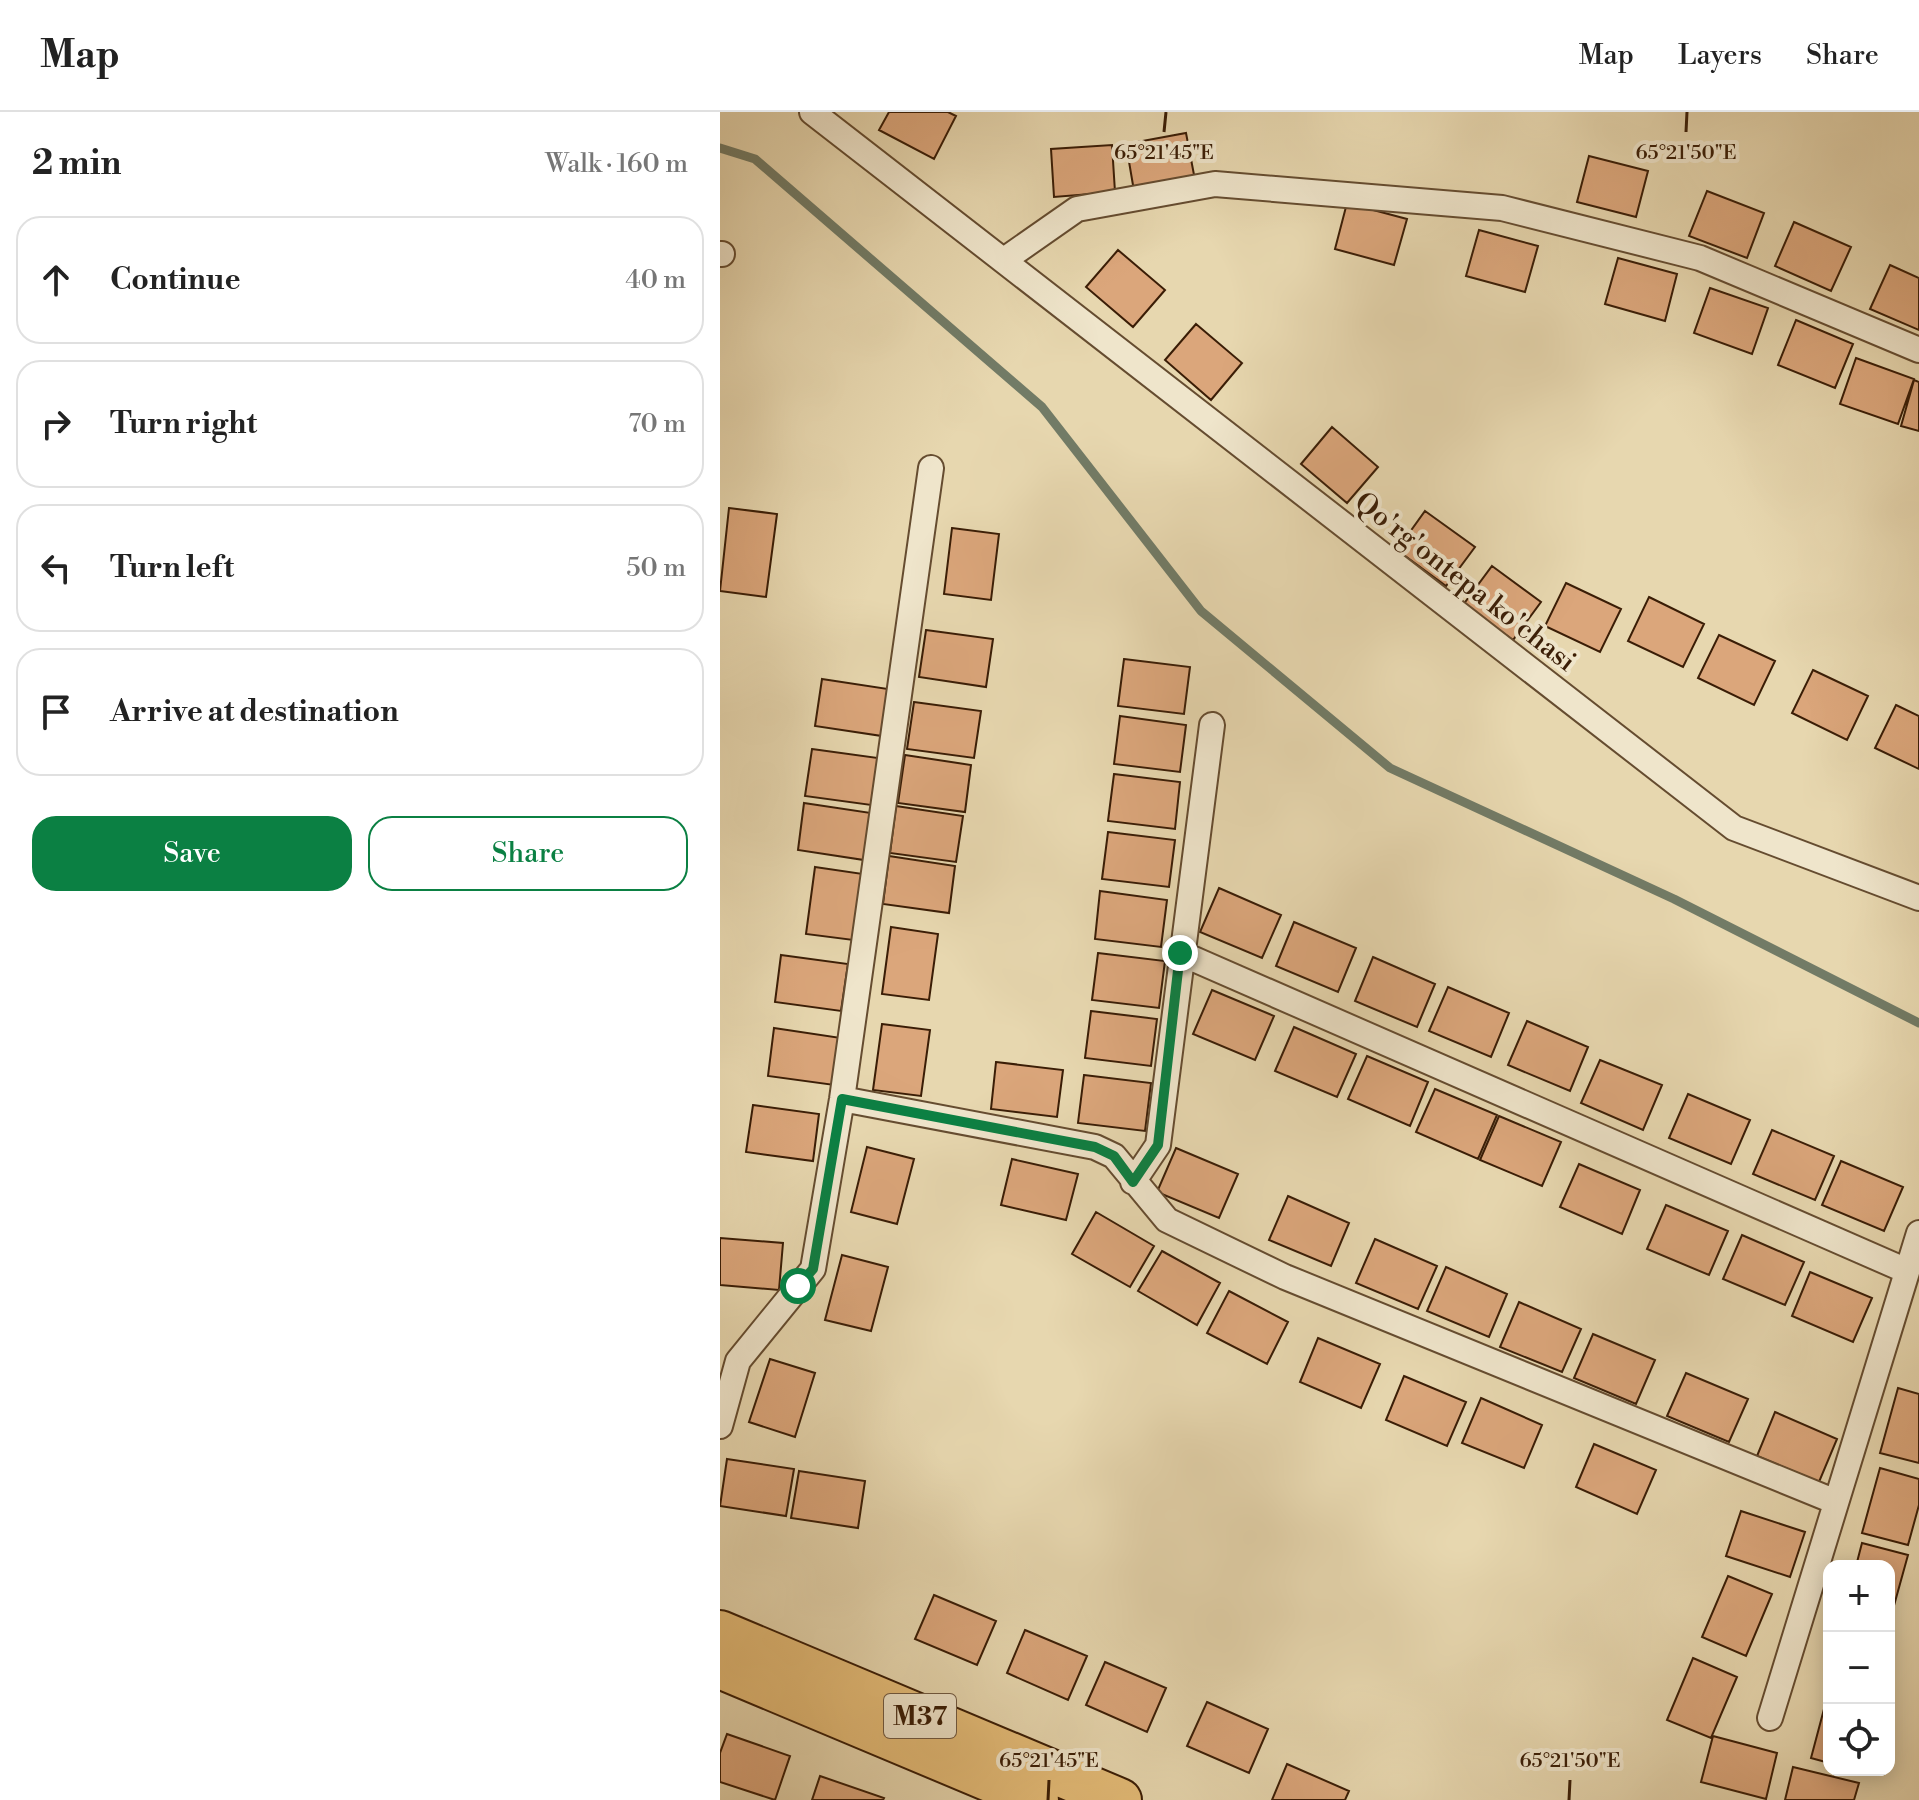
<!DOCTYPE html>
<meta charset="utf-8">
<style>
body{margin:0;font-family:"Libre Bodoni",serif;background:#f2f2f2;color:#222}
.controls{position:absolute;right:24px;bottom:24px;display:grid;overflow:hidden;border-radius:16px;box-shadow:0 4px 20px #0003}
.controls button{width:72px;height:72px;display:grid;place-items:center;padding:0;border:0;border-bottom:2px solid #e0e0e0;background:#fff;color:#222;font:40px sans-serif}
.stop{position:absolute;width:24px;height:24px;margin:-18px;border:6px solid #0b8043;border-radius:50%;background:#fff}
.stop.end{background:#0b8043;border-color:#fff;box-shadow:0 2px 8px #0008}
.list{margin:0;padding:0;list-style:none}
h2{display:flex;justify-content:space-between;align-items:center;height:104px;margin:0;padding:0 32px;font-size:34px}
h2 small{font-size:26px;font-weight:400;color:#767676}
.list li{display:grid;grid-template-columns:52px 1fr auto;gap:24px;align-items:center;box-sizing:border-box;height:128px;margin:0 16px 16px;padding:0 16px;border:2px solid #e0e0e0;border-radius:24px}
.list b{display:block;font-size:30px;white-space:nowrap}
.list em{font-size:26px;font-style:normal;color:#767676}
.actions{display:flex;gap:16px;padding:24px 32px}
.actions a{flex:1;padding:18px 0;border:2px solid #0b8043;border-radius:24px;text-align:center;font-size:28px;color:#0b8043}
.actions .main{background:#0b8043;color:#fff}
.icon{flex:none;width:44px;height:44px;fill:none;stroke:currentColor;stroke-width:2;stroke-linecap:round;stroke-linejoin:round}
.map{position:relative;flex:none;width:1199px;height:1688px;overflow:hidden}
header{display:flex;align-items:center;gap:48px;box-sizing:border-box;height:112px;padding:0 40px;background:#fff;border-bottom:2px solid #e0e0e0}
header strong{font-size:38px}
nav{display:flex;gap:44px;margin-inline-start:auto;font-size:28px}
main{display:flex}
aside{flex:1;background:#fff}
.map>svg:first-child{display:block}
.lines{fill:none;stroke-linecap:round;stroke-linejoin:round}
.stream{stroke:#727b66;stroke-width:9}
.building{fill:#dba67b;stroke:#3a1d06;stroke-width:2}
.minor-casing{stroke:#654c30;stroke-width:28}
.trunk-casing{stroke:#3a1d06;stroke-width:46}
.minor{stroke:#efe5cb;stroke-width:24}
.trunk{stroke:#e4bc78;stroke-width:42}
.route{stroke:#0b8043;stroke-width:10}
.ticks{fill:none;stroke:#3a1d06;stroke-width:3}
.labels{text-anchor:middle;stroke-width:8;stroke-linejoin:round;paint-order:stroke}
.shield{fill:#efe5cb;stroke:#705941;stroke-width:2}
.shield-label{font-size:26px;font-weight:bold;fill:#3a1d06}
.street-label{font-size:28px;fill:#3a1d06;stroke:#efe5cb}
.ticks-label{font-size:20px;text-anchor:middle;fill:#3a1d06;stroke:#efe5cb;stroke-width:8;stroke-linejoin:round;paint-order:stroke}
</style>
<header>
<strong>Map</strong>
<nav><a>Map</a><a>Layers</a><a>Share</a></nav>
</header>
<main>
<aside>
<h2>2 min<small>Walk · 160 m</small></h2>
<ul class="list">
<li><svg class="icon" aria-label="ahead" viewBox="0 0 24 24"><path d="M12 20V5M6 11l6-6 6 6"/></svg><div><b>Continue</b></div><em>40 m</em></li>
<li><svg class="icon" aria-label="right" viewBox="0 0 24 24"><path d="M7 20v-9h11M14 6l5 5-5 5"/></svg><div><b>Turn right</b></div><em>70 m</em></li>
<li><svg class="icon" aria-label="left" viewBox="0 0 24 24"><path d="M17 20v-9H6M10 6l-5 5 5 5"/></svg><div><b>Turn left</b></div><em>50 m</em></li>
<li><svg class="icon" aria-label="arrive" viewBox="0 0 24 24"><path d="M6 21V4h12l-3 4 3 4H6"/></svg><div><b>Arrive at destination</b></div></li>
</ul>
<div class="actions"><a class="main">Save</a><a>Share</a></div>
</aside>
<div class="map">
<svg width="1199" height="1688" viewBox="0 0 1199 1688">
<rect width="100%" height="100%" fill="#e7d7af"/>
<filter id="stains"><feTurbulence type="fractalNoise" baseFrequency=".0025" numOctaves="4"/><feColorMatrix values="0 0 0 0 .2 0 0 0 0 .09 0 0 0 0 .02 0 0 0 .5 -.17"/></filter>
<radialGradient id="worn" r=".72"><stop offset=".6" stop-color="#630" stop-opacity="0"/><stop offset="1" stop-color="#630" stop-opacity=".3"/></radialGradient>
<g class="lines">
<path class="stream" d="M0 36 35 47 322 295 481 499 670 656 954 787 1199 911"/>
</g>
<path class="building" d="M169 0H228L236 4 214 47 159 18Z
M466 21 475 68 414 79 406 32Z
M392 33 395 80 334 85 331 37Z
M869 44 928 59 916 105 857 90Z
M987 79 1044 101 1027 146 969 124Z
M627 91 687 107 674 153 615 137Z
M1074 110 1131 135 1111 179 1055 154Z
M759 118 818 134 805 180 746 164Z
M398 138 445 178 413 215 366 175Z
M898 146 957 162 945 209 885 192Z
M1170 153 1199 166V218L1150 197Z
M990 176 1048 196 1032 242 974 221Z
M1076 208 1133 232 1115 276 1058 253Z
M476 212 522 251 491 288 445 248Z
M1136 246 1194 267 1178 312 1120 292Z
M1194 268 1199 270V319L1181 314Z
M612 315 658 355 627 391 581 352Z
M9 396 57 402 46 485 0 479Z
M705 399 755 435 726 474 677 438Z
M232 416 279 422 271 488 224 482Z
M772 454 821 490 793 528 743 493Z
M846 471 901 497 880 540 825 514Z
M929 485 984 512 963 555 908 529Z
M206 518 273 527 266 575 199 565Z
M999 523 1055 549 1034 593 978 566Z
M404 547 470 555 464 602 398 594Z
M1093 558 1148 584 1127 628 1072 601Z
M102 567 168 577 162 624 95 614Z
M194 590 261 599 254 646 187 637Z
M1176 593 1199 604V657L1155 636Z
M400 604 466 613 460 660 394 652Z
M92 637 158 646 151 693 85 684Z
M185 643 251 653 245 700 178 691Z
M394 662 460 670 455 717 388 709Z
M84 691 151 701 144 748 78 738Z
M176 694 243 704 236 750 170 741Z
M388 720 455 728 449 775 382 767Z
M169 744 235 754 229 801 163 792Z
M95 755 143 762 133 828 86 822Z
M499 776 561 803 542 846 480 820Z
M380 779 447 788 441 835 375 827Z
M574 810 636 836 618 880 556 854Z
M171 815 218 822 209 888 162 882Z
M378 841 445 849 439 896 372 888Z
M61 843 128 852 121 899 55 890Z
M653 845 715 872 697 915 635 889Z
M728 875 789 901 771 945 709 919Z
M492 878 554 904 535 948 473 922Z
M371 899 437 907 431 954 365 946Z
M807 909 868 935 850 979 788 953Z
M162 912 210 918 201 984 153 978Z
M574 915 636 942 617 985 555 959Z
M54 916 121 926 114 973 48 964Z
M647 944 708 970 690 1014 628 987Z
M880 948 942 973 923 1018 861 991Z
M276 950 343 958 337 1005 271 997Z
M364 963 431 971 425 1019 358 1011Z
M715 977 777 1003 758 1047 696 1020Z
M968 982 1030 1008 1011 1052 949 1026Z
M33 993 99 1002 93 1049 26 1040Z
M779 1004 841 1030 822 1074 760 1048Z
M1052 1018 1114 1044 1095 1088 1033 1062Z
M147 1035 194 1047 177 1112 131 1100Z
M456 1036 518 1062 499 1106 437 1080Z
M292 1047 358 1062 346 1108 281 1093Z
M1121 1049 1183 1075 1164 1119 1102 1093Z
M859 1052 920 1078 902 1122 840 1095Z
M568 1084 629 1111 611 1154 549 1128Z
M946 1093 1008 1119 989 1163 927 1137Z
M376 1100 434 1134 410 1175 352 1142Z
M1022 1123 1084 1150 1065 1193 1003 1167Z
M0 1126 63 1131 59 1178 0 1173Z
M655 1127 717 1154 698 1197 636 1171Z
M442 1139 500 1171 477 1213 418 1179Z
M122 1143 168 1155 151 1219 105 1208Z
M726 1155 787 1182 769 1225 707 1199Z
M1090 1160 1152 1186 1133 1230 1072 1204Z
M509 1179 568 1210 547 1252 487 1221Z
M799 1190 861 1217 842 1260 780 1235Z
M873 1222 935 1248 916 1292 854 1266Z
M598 1226 660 1252 641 1296 580 1270Z
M50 1247 95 1261 75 1325 29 1310Z
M966 1261 1028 1287 1009 1330 947 1304Z
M684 1264 746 1290 727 1334 666 1308Z
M1178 1276 1199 1282V1351L1160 1341Z
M761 1286 822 1313 804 1356 742 1331Z
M1055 1300 1117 1327 1099 1370 1037 1344Z
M874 1332 936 1358 917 1402 856 1375Z
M7 1347 74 1357 66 1404 0 1394Z
M1160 1356 1199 1367V1393L1188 1433 1142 1421Z
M79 1359 145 1369 138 1416 71 1406Z
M1021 1399 1085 1420 1070 1465 1006 1444Z
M1142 1431 1188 1443 1170 1508 1169 1454H1136Z
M1008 1464 1052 1482 1026 1544 982 1525Z
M214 1483 276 1509 257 1553 195 1527Z
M305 1518 367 1544 348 1588 287 1561Z
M973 1546 1017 1565 991 1626 947 1608Z
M385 1550 446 1576 427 1620 366 1593Z
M1108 1582H1109V1651L1091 1646Z
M487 1590 548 1617 529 1661 467 1634Z
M7 1622 70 1644 55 1688 0 1670V1641Z
M993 1624 1057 1641 1046 1687 981 1670Z
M567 1652 629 1679 625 1688H552Z
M1073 1655 1139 1671 1134 1688H1065Z
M100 1664 164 1686 163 1688H92Z"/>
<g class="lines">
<defs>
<path id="minor" d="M92 0 1014 716 1199 786
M0 142H2
M284 148 357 97 495 72 782 96 980 146 1199 238
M460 841 1187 1159
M122 987 375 1035 394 1044 447 1108 565 1165 1116 1390
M413 1070 438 1033 492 613
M0 1314 18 1249 93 1157 122 987 211 356
M1050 1606 1199 1121"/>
<path id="trunk" d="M0 1520 400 1688
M0 1555 317 1688"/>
</defs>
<use href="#minor" class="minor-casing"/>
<use href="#trunk" class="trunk-casing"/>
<use href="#minor" class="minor"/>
<use href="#trunk" class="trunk"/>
</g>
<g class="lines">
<path class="route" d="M78 1174 93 1157 122 987 375 1035 394 1044 413 1070 438 1033 460 841"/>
</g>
<path class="ticks" d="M444 20 446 0M966 20 967 0M328 1688 329 1668M849 1688 850 1668"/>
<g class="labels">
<rect class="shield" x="164" y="1582" width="72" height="44" rx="6"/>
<g class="shield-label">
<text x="200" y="1613">M37</text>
</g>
<g class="street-label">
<text transform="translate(746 469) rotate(38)" y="10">Qo'rg'ontepa ko'chasi</text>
</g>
</g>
<g class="ticks-label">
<text x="444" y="47">65°21'45"E</text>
<text x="966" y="47">65°21'50"E</text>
<text x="329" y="1655">65°21'45"E</text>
<text x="850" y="1655">65°21'50"E</text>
</g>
<rect width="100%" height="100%" filter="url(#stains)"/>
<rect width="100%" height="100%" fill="url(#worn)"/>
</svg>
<div class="controls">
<button>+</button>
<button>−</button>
<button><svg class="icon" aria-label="locate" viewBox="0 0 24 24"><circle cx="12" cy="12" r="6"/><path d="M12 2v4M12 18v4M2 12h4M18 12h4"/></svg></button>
</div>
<div class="stop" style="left:78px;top:1174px"></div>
<div class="stop end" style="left:460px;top:841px"></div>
</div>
</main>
